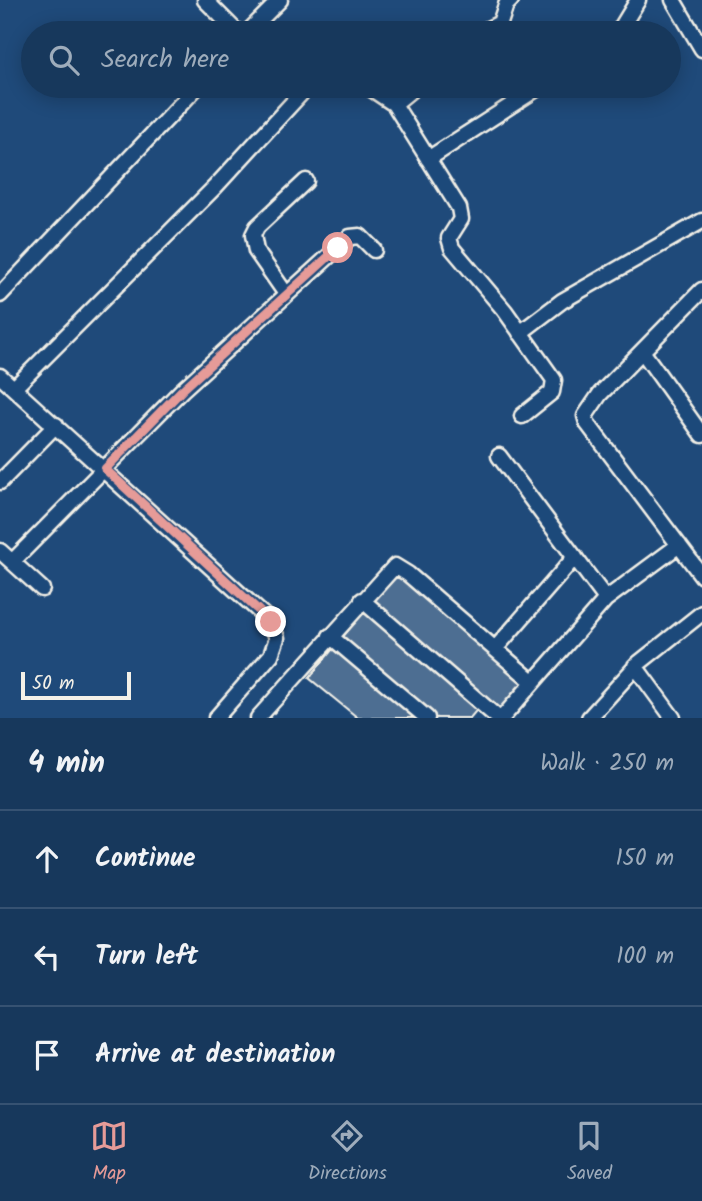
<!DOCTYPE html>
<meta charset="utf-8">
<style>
body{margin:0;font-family:Kalam,sans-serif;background:#203f62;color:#f1f3f6}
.scale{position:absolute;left:21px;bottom:18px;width:110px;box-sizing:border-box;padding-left:7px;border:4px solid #f4f1e8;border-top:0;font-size:19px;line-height:24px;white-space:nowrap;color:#f4f1e8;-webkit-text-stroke:5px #1f4a7a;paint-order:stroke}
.stop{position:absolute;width:21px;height:21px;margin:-16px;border:5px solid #e69b98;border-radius:50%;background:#fff}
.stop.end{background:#e69b98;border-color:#fff;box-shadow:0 2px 7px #0008}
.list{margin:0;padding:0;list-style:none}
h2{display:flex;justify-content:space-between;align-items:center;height:91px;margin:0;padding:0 28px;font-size:30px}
h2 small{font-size:23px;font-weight:400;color:#9eacbb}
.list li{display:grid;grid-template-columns:46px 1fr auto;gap:21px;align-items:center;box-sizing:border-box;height:98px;padding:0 28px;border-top:2px solid #365272}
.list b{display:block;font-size:26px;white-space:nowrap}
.list em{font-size:23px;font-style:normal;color:#9eacbb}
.icon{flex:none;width:38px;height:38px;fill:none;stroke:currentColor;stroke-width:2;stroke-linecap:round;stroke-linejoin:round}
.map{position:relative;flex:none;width:702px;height:718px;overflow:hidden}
.search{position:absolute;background:#17385c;box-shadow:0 4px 18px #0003;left:21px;right:21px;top:21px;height:77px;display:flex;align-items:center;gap:18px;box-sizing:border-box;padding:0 24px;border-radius:38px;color:#9eacbb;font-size:26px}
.sheet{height:385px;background:#17385c}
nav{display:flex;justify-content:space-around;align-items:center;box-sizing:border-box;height:98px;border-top:2px solid #365272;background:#17385c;font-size:19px;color:#9eacbb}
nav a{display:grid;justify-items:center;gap:4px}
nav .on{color:#e69b98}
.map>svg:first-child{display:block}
.building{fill:#4d6e92;stroke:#f4f1e8;stroke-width:2}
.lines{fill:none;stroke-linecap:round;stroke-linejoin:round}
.minor-casing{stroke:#f4f1e8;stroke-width:19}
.minor{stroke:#1f4a7a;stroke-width:14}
.route{stroke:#e69b98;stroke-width:9}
</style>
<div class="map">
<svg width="702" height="718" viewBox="0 0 702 718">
<rect width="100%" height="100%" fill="#1f4a7a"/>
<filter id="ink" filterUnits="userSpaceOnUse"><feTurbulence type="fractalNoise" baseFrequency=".0143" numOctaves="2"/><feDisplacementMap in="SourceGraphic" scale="14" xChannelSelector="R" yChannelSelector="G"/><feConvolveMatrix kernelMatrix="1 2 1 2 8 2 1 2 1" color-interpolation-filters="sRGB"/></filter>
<g filter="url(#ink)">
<path class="building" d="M397 573 524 683 497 714 370 603Z
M366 609 480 706 470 718H433L341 639Z
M336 645 424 718H358L309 678Z"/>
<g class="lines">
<defs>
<path id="minor" d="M205 0 238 33
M673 0 702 49
M247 33 280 0
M480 33 500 23 506 5 511 0
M618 33 638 0
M367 86 394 104 459 208 461 219 449 238 452 248 505 311 554 380 552 392 522 416
M394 104 416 86
M428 159 541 86
M702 290 600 394 585 416 587 423 702 576
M286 294 256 251 253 235 257 227 306 181
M0 295 198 86
M520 333 562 301 702 221
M642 351 702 435
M0 376 271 622 277 638 271 655 216 718
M14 388 215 187 308 86
M499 456 606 599 679 545
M0 482 56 425
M0 551 42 589
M12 562 182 390 350 237 360 236 374 250
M362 600 498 718
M330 636 427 718
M495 649 575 557
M635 666 673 718
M258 718 395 566 408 574 532 681
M502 718 606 599
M589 718 639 663 702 613"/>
</defs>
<use href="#minor" class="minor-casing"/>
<use href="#minor" class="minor"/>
</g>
</g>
<g class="lines" filter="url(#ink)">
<path class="route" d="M271 622 105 469 182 390 338 248"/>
</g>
</svg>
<div class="scale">50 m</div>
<div class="stop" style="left:338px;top:248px"></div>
<div class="stop end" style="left:271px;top:622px"></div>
<div class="search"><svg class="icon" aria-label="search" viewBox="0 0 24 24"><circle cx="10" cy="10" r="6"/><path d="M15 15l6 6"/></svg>Search here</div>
</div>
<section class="sheet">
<h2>4 min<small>Walk · 250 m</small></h2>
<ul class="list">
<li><svg class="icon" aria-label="ahead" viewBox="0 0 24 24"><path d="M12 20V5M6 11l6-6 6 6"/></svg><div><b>Continue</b></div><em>150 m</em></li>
<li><svg class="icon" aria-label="left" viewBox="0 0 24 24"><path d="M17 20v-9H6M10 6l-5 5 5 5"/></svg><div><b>Turn left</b></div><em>100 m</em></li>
<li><svg class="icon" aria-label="arrive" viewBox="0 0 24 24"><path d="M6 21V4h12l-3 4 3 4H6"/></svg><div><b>Arrive at destination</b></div></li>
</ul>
</section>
<nav>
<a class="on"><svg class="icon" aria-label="map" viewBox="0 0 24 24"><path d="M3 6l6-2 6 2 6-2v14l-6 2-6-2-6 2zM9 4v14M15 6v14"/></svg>Map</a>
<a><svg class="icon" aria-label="directions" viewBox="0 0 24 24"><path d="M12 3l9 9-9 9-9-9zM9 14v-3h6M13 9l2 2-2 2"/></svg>Directions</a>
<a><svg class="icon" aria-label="saved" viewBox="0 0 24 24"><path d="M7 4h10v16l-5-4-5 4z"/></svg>Saved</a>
</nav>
